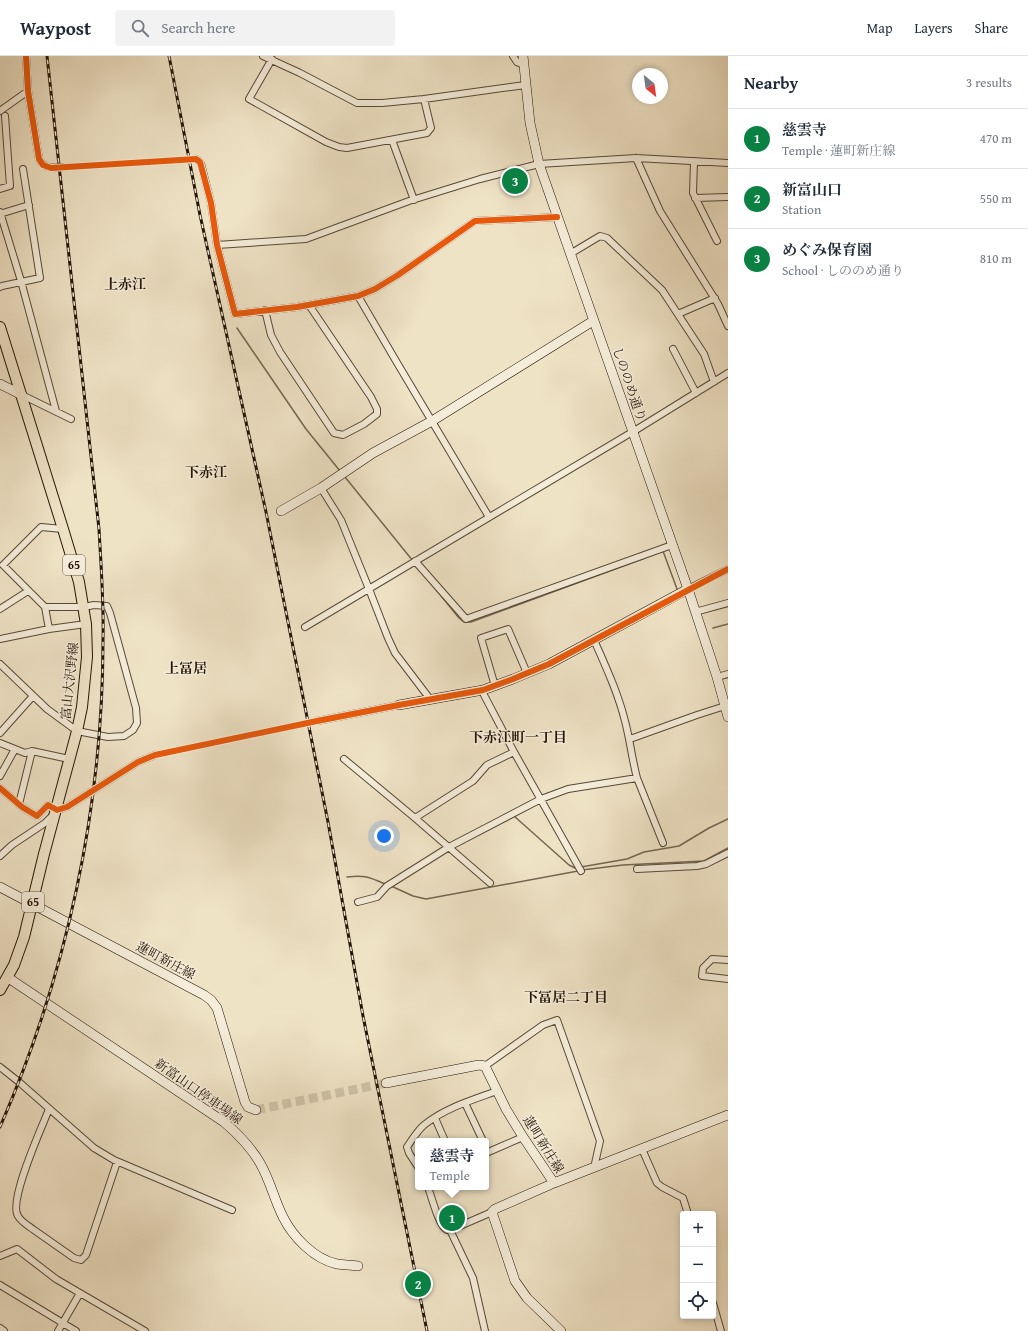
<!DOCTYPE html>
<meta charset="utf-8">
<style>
body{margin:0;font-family:"Gentium Book Plus","Noto Serif JP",serif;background:#f2f2f3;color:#1f2937}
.controls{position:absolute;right:12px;bottom:12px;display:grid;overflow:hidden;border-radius:4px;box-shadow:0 2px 6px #0003}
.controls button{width:36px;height:36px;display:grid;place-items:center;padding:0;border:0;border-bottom:1px solid #e0e1e3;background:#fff;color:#1f2937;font:20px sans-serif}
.compass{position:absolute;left:632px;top:12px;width:36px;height:36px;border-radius:50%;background:#fff;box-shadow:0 2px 6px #0003;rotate:151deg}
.you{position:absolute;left:384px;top:780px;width:14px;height:14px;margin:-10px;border:3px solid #fff;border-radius:50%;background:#1a73e8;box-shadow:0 0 0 6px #1a73e833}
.badge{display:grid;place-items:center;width:26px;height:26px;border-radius:50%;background:#0b8043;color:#fff;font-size:13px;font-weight:700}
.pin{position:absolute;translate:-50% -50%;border:2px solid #fff;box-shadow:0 1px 4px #0006}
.popup{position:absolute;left:415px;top:1082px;width:74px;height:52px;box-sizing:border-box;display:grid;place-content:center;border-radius:4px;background:#fff;filter:drop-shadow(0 1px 3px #0005);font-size:13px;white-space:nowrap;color:#747a83}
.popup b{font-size:15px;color:#1f2937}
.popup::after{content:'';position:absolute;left:50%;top:100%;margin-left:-8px;border:8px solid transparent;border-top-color:#fff}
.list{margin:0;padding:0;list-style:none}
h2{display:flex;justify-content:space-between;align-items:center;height:52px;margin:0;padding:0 16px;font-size:17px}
h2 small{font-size:13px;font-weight:400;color:#747a83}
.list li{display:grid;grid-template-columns:26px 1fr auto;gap:12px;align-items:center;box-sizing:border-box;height:60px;padding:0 16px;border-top:1px solid #e0e1e3}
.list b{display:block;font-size:15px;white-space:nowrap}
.list p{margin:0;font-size:13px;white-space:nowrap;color:#747a83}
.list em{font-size:13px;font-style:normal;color:#747a83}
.icon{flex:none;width:22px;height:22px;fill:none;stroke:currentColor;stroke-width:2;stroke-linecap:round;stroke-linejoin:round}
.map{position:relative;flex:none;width:728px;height:1275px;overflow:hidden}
header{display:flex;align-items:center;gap:24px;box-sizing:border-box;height:56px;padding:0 20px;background:#fff;border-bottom:1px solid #e0e1e3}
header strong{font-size:19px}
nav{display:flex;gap:22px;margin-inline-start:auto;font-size:14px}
.search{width:280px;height:36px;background:#f2f2f3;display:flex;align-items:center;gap:10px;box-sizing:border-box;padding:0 14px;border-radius:4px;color:#747a83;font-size:15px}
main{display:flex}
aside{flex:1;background:#fff}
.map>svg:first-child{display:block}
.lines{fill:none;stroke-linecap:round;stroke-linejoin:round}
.stream{stroke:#746652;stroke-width:1.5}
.street-tunnel{stroke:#d0c4a9;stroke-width:6;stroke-dasharray:6 3;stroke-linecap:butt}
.secondary-tunnel{stroke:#d0c4a9;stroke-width:9;stroke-dasharray:9 4.5;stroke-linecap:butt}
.street-casing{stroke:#564836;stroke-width:8}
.secondary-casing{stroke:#231406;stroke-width:10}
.primary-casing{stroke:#231406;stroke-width:12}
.street{stroke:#f5edda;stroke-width:6}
.secondary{stroke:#f5edda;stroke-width:9}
.primary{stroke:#efe3c6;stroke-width:10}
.rail-casing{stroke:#231406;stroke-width:3}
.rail{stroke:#f5edda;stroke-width:1.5;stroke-dasharray:4.5;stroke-linecap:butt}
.cycleway-casing{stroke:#f5edda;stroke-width:8}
.cycleway{stroke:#e8590c;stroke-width:6}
.labels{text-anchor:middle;stroke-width:3;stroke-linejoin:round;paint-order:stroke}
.shield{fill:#f5edda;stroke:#625546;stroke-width:1}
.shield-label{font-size:12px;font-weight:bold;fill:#231406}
.street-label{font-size:13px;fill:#231406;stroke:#f5edda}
.neighbourhood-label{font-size:14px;font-weight:bold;fill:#231406;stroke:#f5edda}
</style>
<header>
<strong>Waypost</strong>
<div class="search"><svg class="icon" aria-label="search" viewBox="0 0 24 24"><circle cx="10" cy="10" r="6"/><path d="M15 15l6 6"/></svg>Search here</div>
<nav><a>Map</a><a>Layers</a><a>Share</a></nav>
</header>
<main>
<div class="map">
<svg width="728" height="1275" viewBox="0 0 728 1275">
<rect width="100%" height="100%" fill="#efe3c6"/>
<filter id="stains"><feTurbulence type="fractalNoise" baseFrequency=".005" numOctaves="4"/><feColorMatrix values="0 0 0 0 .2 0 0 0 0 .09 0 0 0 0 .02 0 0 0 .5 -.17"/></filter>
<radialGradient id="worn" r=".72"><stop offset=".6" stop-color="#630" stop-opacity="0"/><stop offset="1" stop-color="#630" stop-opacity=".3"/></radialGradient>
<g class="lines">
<path class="stream" d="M237 272 306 373 340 415
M345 421 413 505
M663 495 677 533
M429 525 459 562 464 566H471L645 502
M713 572 728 568
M514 760 569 809 575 812 577 811
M581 811 627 803 644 796 679 790 709 772 728 763
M582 814 623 809 704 805 728 792
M347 821C365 819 369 821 385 828
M391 830 413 840 426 843 578 815"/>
<path class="street-tunnel" d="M63 111 196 103
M155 699 317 665"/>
<path class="secondary-tunnel" d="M256 1054 386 1027"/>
<defs>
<path id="street" d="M26 0 28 35 39 103C44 113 53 112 63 111
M263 0 300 17 357 47H382L424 43 525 29
M513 0 517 6 524 9
M272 3 249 43 326 86 339 91 347 92 427 77 431 72 424 43
M0 55 28 35
M392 84 414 144
M636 102 660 155 718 248 728 270
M196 103 200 106 201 108 211 147 217 189 235 258 297 251 358 240 375 233 398 219 475 165 557 161
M694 105 693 137 717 185
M0 133 10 130 5 60
M695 142 728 141
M0 156 21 225 56 355
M0 158 29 149
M217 189 306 183 409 145 480 123 539 108 636 102 728 107
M570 198 600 180 607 182 662 234 704 298 714 326
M0 231 2 230 40 222 23 113
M358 240 396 305 489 461
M265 254 271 279 280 296 334 377 343 379 364 368 377 358V353L371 341 309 249
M678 258 715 242
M673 293 696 337
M22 339 71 363
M321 432 341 464 369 533 388 582 395 597 430 643
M415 505 466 563 672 489
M688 533 728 513
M0 553 28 535
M695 556 728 547
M305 571 639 372 728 317
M49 573 45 551 3 509 41 471 63 473
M0 583 49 573 86 568
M0 608 47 653 77 675 108 681 124 680 133 674 137 667 136 652 110 557 107 550 94 549 84 551H45
M717 621 728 618
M495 630 481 582 508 573 527 617
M483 634 484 639 514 696 581 815
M317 665 399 649
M0 677 33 640
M630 683 697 659 725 650
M0 687 25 697 32 695 69 703
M344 703 415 762 490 827
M0 720 15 693
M637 722 663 787
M0 732 22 751 37 760 48 749 57 754 67 751 138 706 155 699
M19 748 32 695
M415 762 473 725 487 709 514 696
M0 800 12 789 45 767 52 760
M637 813 697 810 706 808 728 797
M358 846 377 841 387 830 449 791 541 743 568 733 637 722C632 703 630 684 625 665 618 637 606 611 594 584
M728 904 712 903 703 912 702 920 728 923
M485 1010 543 969 557 964 600 1085 594 1112
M0 1011 19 1026 94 1092 114 1104 232 1154
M465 1047 483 1085
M49 1053C42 1071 8 1145 18 1160 21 1166 29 1170 34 1174 47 1183 61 1193 74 1202L81 1204 86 1199 117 1106
M435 1062 445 1085
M642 1093 657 1127 662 1131 683 1142 688 1158
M486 1097 523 1081
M418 1111 409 1097 407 1091C412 1084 417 1075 424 1069 445 1052 472 1044 497 1035
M428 1131C431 1139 439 1171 447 1174 448 1174 451 1173 453 1173L492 1156
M450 1174 473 1222 485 1275
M0 1200 17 1193 56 1223 145 1275
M0 1229 76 1275
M713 1247 721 1275
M0 1272 4 1275
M58 1275 80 1237"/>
<path id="secondary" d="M523 0 530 67 539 108 688 533 717 621 728 661
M0 328 22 339
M281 455 321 432 373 397 432 365 593 265
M399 649 483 634 513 623 549 608 688 533
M0 831 204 939 211 944 217 952 245 1046 248 1051 256 1054
M7 921 224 1066C238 1078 251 1091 260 1107 270 1124 274 1143 283 1161 293 1181 314 1203 337 1208 344 1209 351 1209 358 1210
M386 1027 479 1009 485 1010 506 1053 523 1081 554 1127
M561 1275 527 1242 515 1225 492 1156 495 1153 554 1127 728 1059"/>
<path id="primary" d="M0 271 63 473 79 526 86 568 87 601 82 651 77 675 44 798 24 881 14 909 0 934"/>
</defs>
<use href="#street" class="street-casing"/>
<use href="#secondary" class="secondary-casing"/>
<use href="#primary" class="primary-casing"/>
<use href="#street" class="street"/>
<use href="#secondary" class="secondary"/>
<use href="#primary" class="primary"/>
<defs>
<path id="rail" d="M169 0 200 159 266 456 328 766 363 960 427 1275
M0 1071C67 918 103 751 103 584 104 547 101 510 99 473L47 0"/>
</defs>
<use href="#rail" class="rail-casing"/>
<use href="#rail" class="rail"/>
<defs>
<path id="cycleway" d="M26 0 28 35 39 103 43 109 51 112 196 103 200 106 211 147 217 189 235 258 297 251 358 240 375 233 398 219 475 165 557 161
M0 732 22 751 37 760 48 749 57 754 67 751 138 706 155 699 317 665 399 649 483 634 513 623 549 608 728 513"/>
</defs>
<use href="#cycleway" class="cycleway-casing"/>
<use href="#cycleway" class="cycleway"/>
</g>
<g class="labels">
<g class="shield">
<rect x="63" y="499" width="22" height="20" rx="3"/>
<rect x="22" y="836" width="22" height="20" rx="3"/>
</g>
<g class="shield-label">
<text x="74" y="513">65</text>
<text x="33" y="850">65</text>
</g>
<g class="street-label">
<text transform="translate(630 328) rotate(71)" y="5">しののめ通り</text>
<text transform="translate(69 625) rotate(-84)" y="5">富山大沢野線</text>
<text transform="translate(166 904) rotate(28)" y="5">蓮町新庄線</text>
<text transform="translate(199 1035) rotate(35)" y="5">新富山口停車場線</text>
<text transform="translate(544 1088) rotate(58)" y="5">蓮町新庄線</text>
</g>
<g class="neighbourhood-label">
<text x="125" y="233">上赤江</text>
<text x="206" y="421">下赤江</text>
<text x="186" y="617">上冨居</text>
<text x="518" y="686">下赤江町一丁目</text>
<text x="566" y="946">下冨居二丁目</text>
</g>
</g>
<rect width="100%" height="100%" filter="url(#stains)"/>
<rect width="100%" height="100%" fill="url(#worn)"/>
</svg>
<div class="controls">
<button>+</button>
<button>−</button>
<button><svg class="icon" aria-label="locate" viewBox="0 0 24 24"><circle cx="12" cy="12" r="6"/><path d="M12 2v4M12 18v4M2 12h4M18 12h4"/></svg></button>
</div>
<svg class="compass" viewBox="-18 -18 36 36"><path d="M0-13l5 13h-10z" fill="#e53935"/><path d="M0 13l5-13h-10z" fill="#747a83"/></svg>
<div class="you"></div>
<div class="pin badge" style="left:452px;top:1162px">1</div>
<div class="popup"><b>慈雲寺</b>Temple</div>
<div class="pin badge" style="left:418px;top:1228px">2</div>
<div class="pin badge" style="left:515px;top:125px">3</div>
</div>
<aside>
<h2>Nearby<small>3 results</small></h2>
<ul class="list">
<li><span class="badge">1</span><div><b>慈雲寺</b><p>Temple · 蓮町新庄線</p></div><em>470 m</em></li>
<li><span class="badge">2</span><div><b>新富山口</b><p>Station</p></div><em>550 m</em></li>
<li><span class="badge">3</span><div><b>めぐみ保育園</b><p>School · しののめ通り</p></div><em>810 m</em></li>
</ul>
</aside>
</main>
